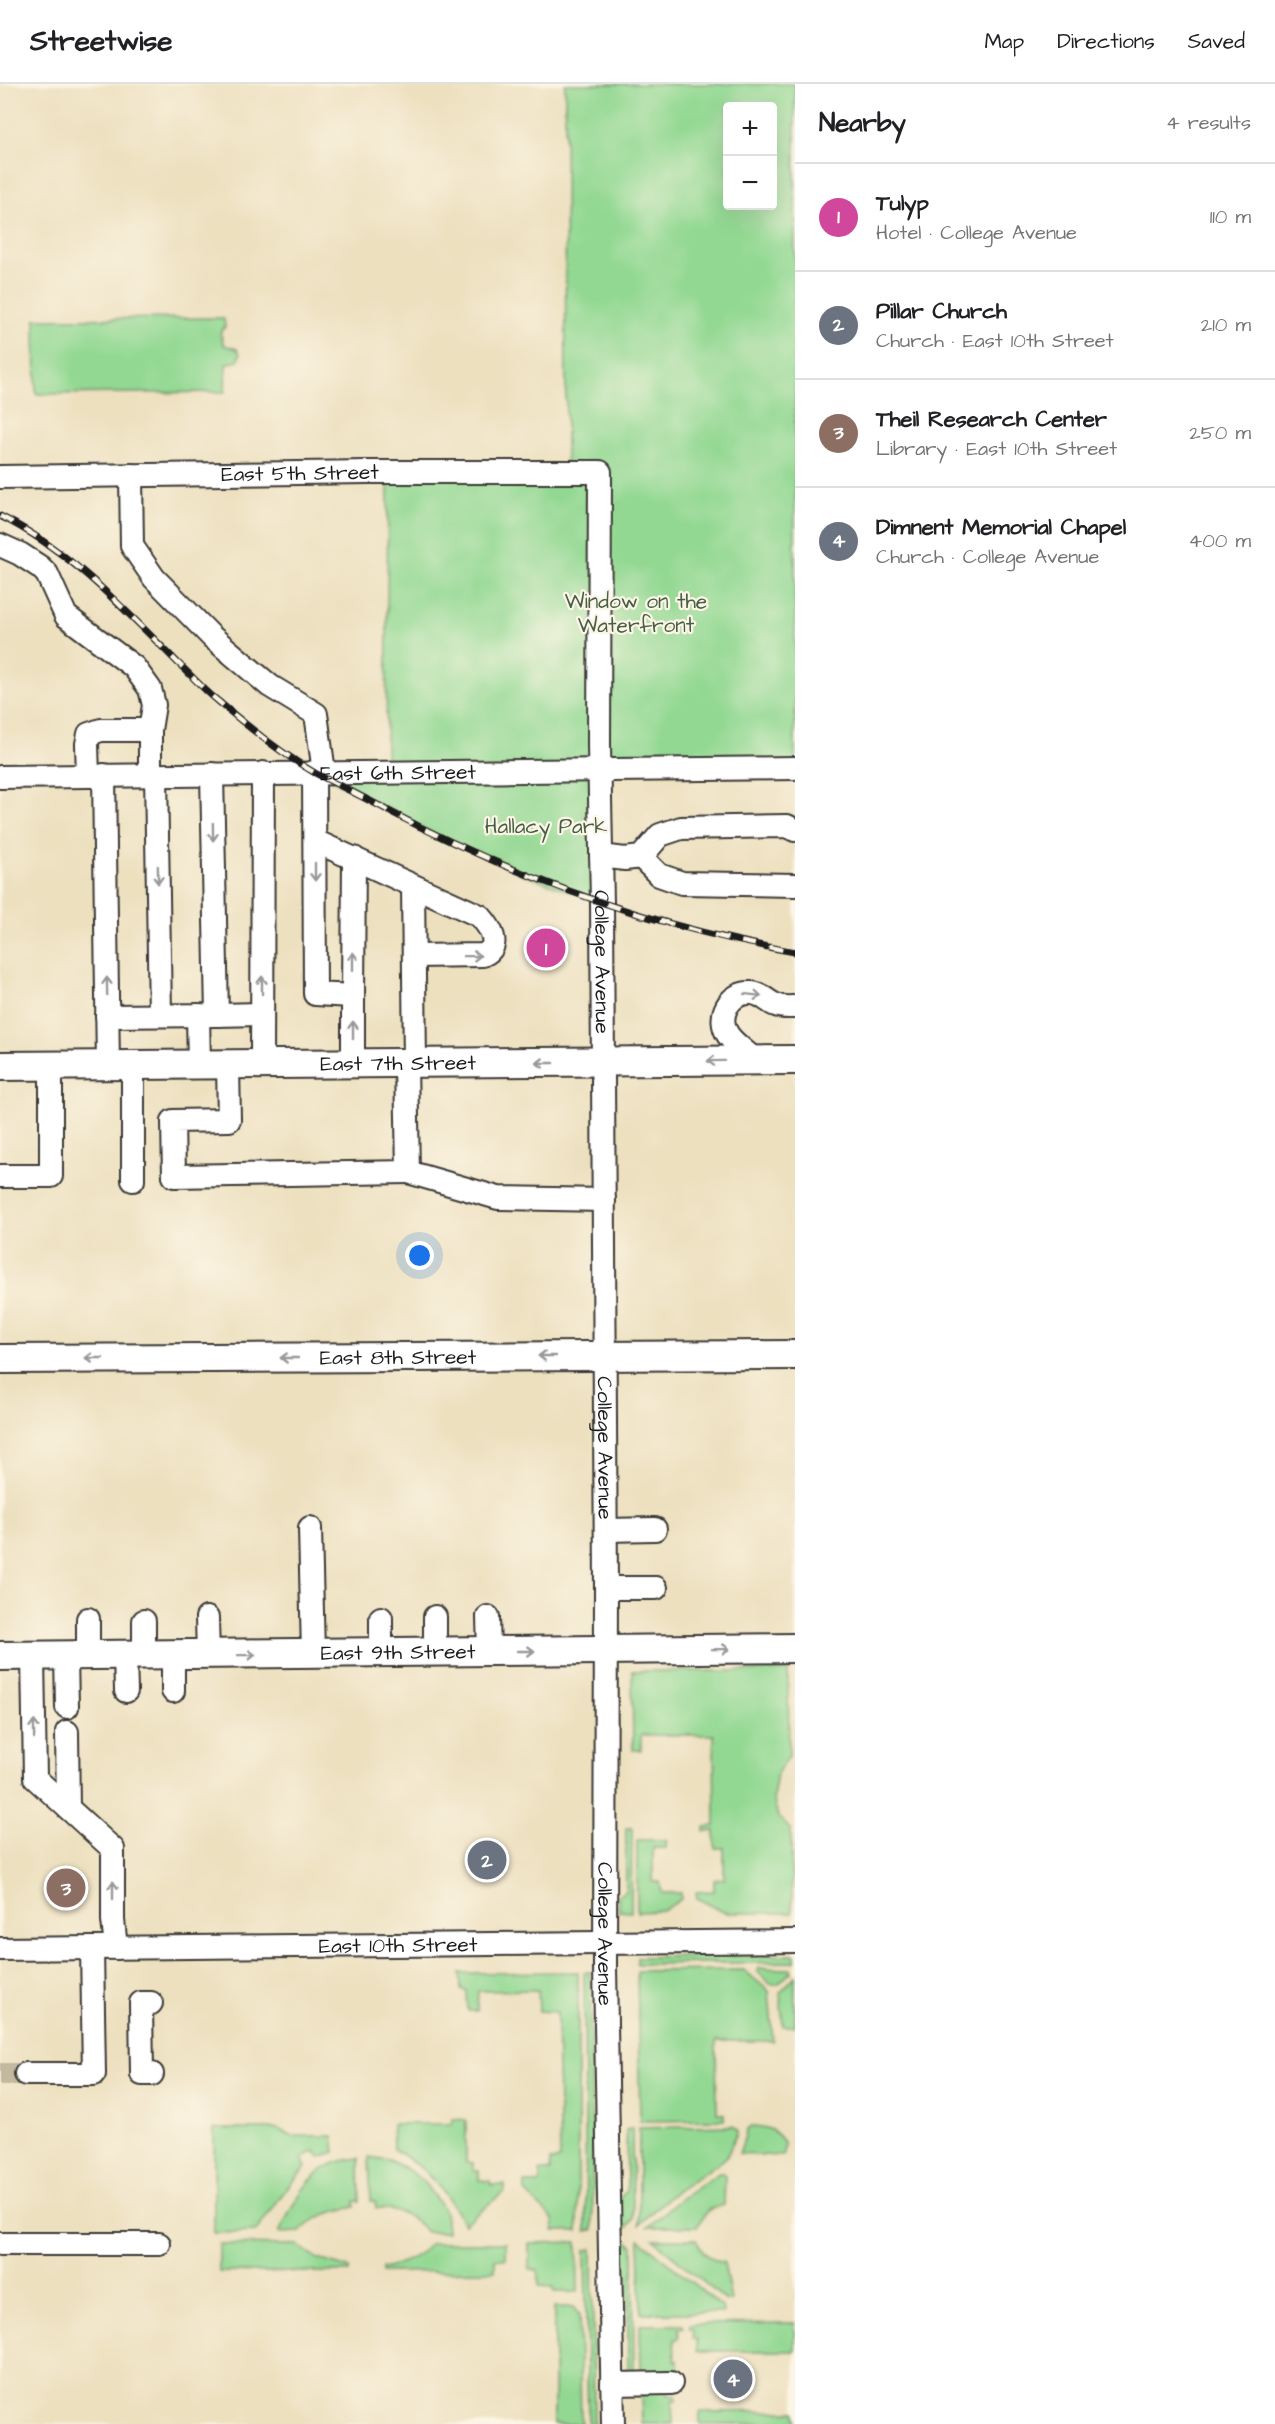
<!DOCTYPE html>
<meta charset="utf-8">
<style>
body{margin:0;font-family:"Architects Daughter",sans-serif;background:#f2f2f2;color:#202124}
.controls{position:absolute;right:18px;top:18px;display:grid;overflow:hidden;border-radius:6px;box-shadow:0 6px 24px #0002}
.controls button{width:54px;height:54px;display:grid;place-items:center;padding:0;border:0;border-bottom:2px solid #e0e0e0;background:#fff;color:#202124;font:30px sans-serif}
.you{position:absolute;left:420px;top:1172px;width:21px;height:21px;margin:-15px;border:4px solid #fff;border-radius:50%;background:#1a73e8;box-shadow:0 0 0 9px #1a73e833}
.badge{display:grid;place-items:center;width:39px;height:39px;border-radius:50%;background:#111827;color:#fff;font-size:20px;font-weight:700}
.pin{position:absolute;translate:-50% -50%;border:3px solid #fff;box-shadow:0 2px 6px #0006}
.list{margin:0;padding:0;list-style:none}
h2{display:flex;justify-content:space-between;align-items:center;height:78px;margin:0;padding:0 24px;font-size:26px}
h2 small{font-size:20px;font-weight:400;color:#757577}
.list li{display:grid;grid-template-columns:39px 1fr auto;gap:18px;align-items:center;box-sizing:border-box;height:108px;padding:0 24px;border-top:2px solid #e0e0e0}
.list b{display:block;font-size:22px;white-space:nowrap}
.list p{margin:0;font-size:20px;white-space:nowrap;color:#757577}
.list em{font-size:20px;font-style:normal;color:#757577}
.map{position:relative;flex:none;width:795px;height:2340px;overflow:hidden}
header{display:flex;align-items:center;gap:36px;box-sizing:border-box;height:84px;padding:0 30px;background:#fff;border-bottom:2px solid #e0e0e0}
header strong{font-size:28px}
nav{display:flex;gap:33px;margin-inline-start:auto;font-size:21px}
main{display:flex}
aside{flex:1;background:#fff}
.map>svg:first-child{display:block}
.green{fill:#92d892;stroke:#577a57;stroke-width:1.5;fill-rule:evenodd}
.lines{fill:none;stroke-linecap:round;stroke-linejoin:round}
.minor-tunnel{stroke:#c3b99e;stroke-width:22;stroke-dasharray:22 11;stroke-linecap:butt}
.minor-casing{stroke:#3b3934;stroke-width:26}
.major-casing{stroke:#3b3934;stroke-width:32}
.minor{stroke:#fff;stroke-width:22}
.major{stroke:#fff;stroke-width:28}
.rail-casing{stroke:#1c1c1c;stroke-width:7}
.rail{stroke:#fcf5e5;stroke-width:4.5;stroke-dasharray:14;stroke-linecap:butt}
.oneway{stroke:#999}
.labels{text-anchor:middle;stroke-width:4.5;stroke-linejoin:round;paint-order:stroke}
.street-label{font-size:21px;fill:#1c1c1c;stroke:#fcf5e5}
.park-label{font-size:21px;fill:#455e45;stroke:#fcf5e5}
</style>
<header>
<strong>Streetwise</strong>
<nav><a>Map</a><a>Directions</a><a>Saved</a></nav>
</header>
<main>
<div class="map">
<svg width="795" height="2340" viewBox="0 0 795 2340">
<rect width="100%" height="100%" fill="#fcf5e5"/>
<filter id="ink" filterUnits="userSpaceOnUse"><feTurbulence type="fractalNoise" baseFrequency=".0167" numOctaves="2"/><feDisplacementMap in="SourceGraphic" scale="12" xChannelSelector="R" yChannelSelector="G"/><feConvolveMatrix kernelMatrix="1 2 1 2 8 2 1 2 1" color-interpolation-filters="sRGB"/></filter>
<filter id="wash" filterUnits="userSpaceOnUse"><feTurbulence type="fractalNoise" baseFrequency=".008" numOctaves="4" result="noise"/><feDisplacementMap in="SourceGraphic" scale="24" xChannelSelector="R" yChannelSelector="G"/><feGaussianBlur stdDeviation="1.35" result="paint"/><feColorMatrix in="noise" values="0 0 0 0 0 0 0 0 0 0 0 0 0 0 0 0 0 1.4 0 .05"/><feComposite in="paint" operator="in"/></filter>
<g filter="url(#wash)">
<rect width="100%" height="100%" fill="#ede0bf"/>
<path class="green" d="M565 0H795V684L386 688 388 388 566 389ZM728 22H772V122H728Z
M220 234 224 235 225 243 220 248 224 261 237 265 240 270 238 277 226 280 225 308 36 310 35 235Z
M599 689 602 819 523 790 426 746 322 690Z
M632 1587H788L789 1672 777 1689 773 1714 778 1732 791 1746 792 1829H725L697 1814 696 1808 714 1807V1796L724 1795V1764H715V1747H704V1743L715 1742 714 1651H641V1666H633Z
M626 1744H632L631 1828 619 1827 618 1812 626 1806Z
M637 1756H666V1764H653V1798H660L662 1809H681V1815L663 1827 637 1828Z
M795 1871V1878L637 1880V1873Z
M758 1884 789 1885 791 1888 778 1900H770L757 1887Z
M744 1886 769 1907 773 1957H716L717 2029 724 2030V2036L640 2037 637 1887Z
M578 1888V2147H554L553 2135 525 2108V2099H540V2087H550V2077L560 2076 557 1928 539 1927 538 1906 478 1907 477 1927H468L467 1907 461 1906 460 1889Z
M584 1888H590L593 2146 586 2147Z
M795 1892V1942H783L780 1909Z
M453 2035 466 2036V2078L473 2079V2087H479V2096L490 2097 491 2101H505V2107L464 2140C446 2109 426 2082 393 2065L392 2040H451Z
M733 2042 737 2046V2049L727 2072 723 2076 678 2106 656 2124 639 2141V2044Z
M752 2042C767 2043 775 2045 784 2058L783 2072 739 2070 747 2046Z
M214 2045H278L291 2052H333L335 2068 320 2073 315 2067 302 2074 306 2083 286 2105 256 2148 214 2149Z
M632 2045 633 2136 626 2144 618 2136V2115L627 2107 626 2046Z
M369 2073 389 2076 407 2085 423 2097 445 2127 447 2148H426C413 2132 396 2124 376 2124L375 2117H371Z
M359 2074 360 2117H355V2123C334 2127 315 2131 300 2148L279 2149C292 2123 306 2090 335 2079 342 2076 351 2075 359 2074Z
M719 2089H723L725 2092 724 2121 708 2126 697 2143H648L679 2116Z
M639 2155 722 2223 723 2229H641Z
M653 2155H697C701 2169 710 2176 724 2179L731 2217H726Z
M625 2156 633 2162 634 2293H628V2192L619 2182 618 2163Z
M577 2158 578 2208H554L553 2203 539 2202 538 2186 529 2185V2159Z
M431 2159H506V2175H495V2187L382 2188V2184C401 2180 418 2174 431 2159Z
M219 2160 297 2161 318 2175 349 2184V2188H219Z
M592 2165 594 2340H588L585 2166Z
M554 2223H573L579 2231 581 2340H554Z
M795 2239V2267H697V2255H693L694 2245H690V2240Z
M640 2241H683V2244L678 2245V2255H674L675 2276H678V2288H658L654 2292H641Z
M641 2304H668V2311L676 2312V2317L672 2318 673 2340H642Z
M795 2327V2340H700V2328Z"/>
</g>
<g filter="url(#ink)">
<g class="lines">
<path class="minor-tunnel" d="M0 1990H26"/>
<defs>
<g id="minor">
<path d="M131 391 132 462 154 494 212 553 270 602 316 630 324 688"/>
<path id="s1" d="M0 393 367 388H600L599 661 602 819 606 1504 605 1883 613 2340"/>
<path d="M0 461 20 470 40 483 47 490 66 532 134 583 150 605 154 621 150 646V691"/>
<path d="M314 688 315 910 353 912 354 774"/>
<path d="M104 691 108 982"/>
<path d="M156 691 160 931"/>
<path d="M88 692 87 660 89 650 101 646H150"/>
<path id="s2" d="M0 693 795 684"/>
<path d="M315 757 480 832C490 843 503 862 483 871L414 872"/>
<path d="M601 772 625 775 641 773 660 751 681 744 787 742 795 746"/>
<path d="M641 773 659 791 682 799 795 801"/>
<path d="M413 802 415 980"/>
<path d="M353 912V980"/>
<path d="M198 931 199 981"/>
<path d="M217 931 261 930"/>
<path d="M107 932 217 931 212 690"/>
<path d="M756 977C748 969 735 961 728 951 716 933 729 907 752 909 763 910 767 918 776 921 782 924 789 923 795 923"/>
<path d="M228 981 229 1036 173 1037 174 1092 408 1088 406 980"/>
<path d="M262 981 263 689"/>
<path d="M408 1088 498 1114 604 1116"/>
<path d="M0 1092H51V982"/>
<path d="M133 1096V981"/>
<path d="M310 1444 313 1570"/>
<path d="M606 1446 655 1445"/>
<path d="M606 1504H656"/>
<path d="M435 1533V1568"/>
<path d="M488 1533 489 1568"/>
<path d="M207 1534 208 1572"/>
<path d="M381 1534V1569"/>
<path d="M88 1535V1571"/>
<path d="M144 1537V1571"/>
<path d="M125 1571 126 1607"/>
<path d="M173 1571V1607"/>
<path d="M33 1572 35 1694 113 1765V1836L116 1864"/>
<path d="M66 1572 67 1623"/>
<path d="M67 1648 68 1724"/>
<path id="s3" d="M0 1865 795 1857"/>
<path d="M151 1919H141L142 1990H152"/>
<path d="M26 1990H94L92 1864"/>
<path d="M0 2160H159"/>
<path d="M612 2300 671 2299"/>
</g>
<g id="major">
<path id="s4" d="M0 982 795 976"/>
<path id="s5" d="M0 1275 795 1271"/>
<path id="s6" d="M0 1572 795 1564"/>
</g>
</defs>
<use href="#minor" class="minor-casing"/>
<use href="#major" class="major-casing"/>
<use href="#minor" class="minor"/>
<use href="#major" class="major"/>
<defs>
<path id="rail" d="M0 432C70 466 124 525 178 579 192 592 204 606 218 617 248 643 281 669 315 689 340 702 365 714 389 727 517 794 653 843 795 868"/>
</defs>
<use href="#rail" class="rail-casing"/>
<use href="#rail" class="rail"/>
</g>
<defs><path id="oneway-shaft" d="M-6 0H5M1.5-3L5.5 0L1.5 3" fill="none" stroke-width="1.6" stroke-linecap="round" stroke-linejoin="round" transform="scale(1.5)"/></defs>
<g class="oneway">
<use href="#oneway-shaft" transform="translate(213 748) rotate(89)"/>
<use href="#oneway-shaft" transform="translate(315 788) rotate(90)"/>
<use href="#oneway-shaft" transform="translate(158 791) rotate(89)"/>
<use href="#oneway-shaft" transform="translate(472 872) rotate(-1)"/>
<use href="#oneway-shaft" transform="translate(353 877) rotate(-90)"/>
<use href="#oneway-shaft" transform="translate(262 901) rotate(-90)"/>
<use href="#oneway-shaft" transform="translate(107 902) rotate(-91)"/>
<use href="#oneway-shaft" transform="translate(753 911) rotate(7)"/>
<use href="#oneway-shaft" transform="translate(353 946) rotate(-90)"/>
<use href="#oneway-shaft" transform="translate(716 977) rotate(179)"/>
<use href="#oneway-shaft" transform="translate(545 979) rotate(180)"/>
<use href="#oneway-shaft" transform="translate(547 1272) rotate(180)"/>
<use href="#oneway-shaft" transform="translate(94 1274) rotate(180)"/>
<use href="#oneway-shaft" transform="translate(289 1274) rotate(180)"/>
<use href="#oneway-shaft" transform="translate(721 1565) rotate(-1)"/>
<use href="#oneway-shaft" transform="translate(526 1567)"/>
<use href="#oneway-shaft" transform="translate(247 1571) rotate(-1)"/>
<use href="#oneway-shaft" transform="translate(34 1645) rotate(-91)"/>
<use href="#oneway-shaft" transform="translate(113 1806) rotate(-90)"/>
</g>
</g>
<g class="labels">
<g class="street-label">
<text dy="7" stroke="none"><textPath href="#s1" startOffset="300">East 5th Street</textPath></text>
<text dy="7" stroke="none"><textPath href="#s2" startOffset="398">East 6th Street</textPath></text>
<text dy="7" stroke="none"><textPath href="#s1" startOffset="1090">College Avenue</textPath></text>
<text dy="7" stroke="none"><textPath href="#s4" startOffset="398">East 7th Street</textPath></text>
<text dy="7" stroke="none"><textPath href="#s5" startOffset="398">East 8th Street</textPath></text>
<text dy="7" stroke="none"><textPath href="#s1" startOffset="1576">College Avenue</textPath></text>
<text dy="7" stroke="none"><textPath href="#s6" startOffset="398">East 9th Street</textPath></text>
<text dy="7" stroke="none"><textPath href="#s1" startOffset="2062">College Avenue</textPath></text>
<text dy="7" stroke="none"><textPath href="#s3" startOffset="398">East 10th Street</textPath></text>
</g>
<g class="park-label">
<text x="636" y="524">Window on the<tspan x="636" dy="24">Waterfront</tspan></text>
<text x="546" y="749">Hallacy Park</text>
</g>
</g>
</svg>
<div class="controls">
<button>+</button>
<button>−</button>
</div>
<div class="you"></div>
<div class="pin badge" style="left:546px;top:864px;background:#d1479c">1</div>
<div class="pin badge" style="left:487px;top:1776px;background:#6b7280">2</div>
<div class="pin badge" style="left:66px;top:1804px;background:#8d6e63">3</div>
<div class="pin badge" style="left:733px;top:2295px;background:#6b7280">4</div>
</div>
<aside>
<h2>Nearby<small>4 results</small></h2>
<ul class="list">
<li><span class="badge" style="background:#d1479c">1</span><div><b>Tulyp</b><p>Hotel · College Avenue</p></div><em>110 m</em></li>
<li><span class="badge" style="background:#6b7280">2</span><div><b>Pillar Church</b><p>Church · East 10th Street</p></div><em>210 m</em></li>
<li><span class="badge" style="background:#8d6e63">3</span><div><b>Theil Research Center</b><p>Library · East 10th Street</p></div><em>250 m</em></li>
<li><span class="badge" style="background:#6b7280">4</span><div><b>Dimnent Memorial Chapel</b><p>Church · College Avenue</p></div><em>400 m</em></li>
</ul>
</aside>
</main>
